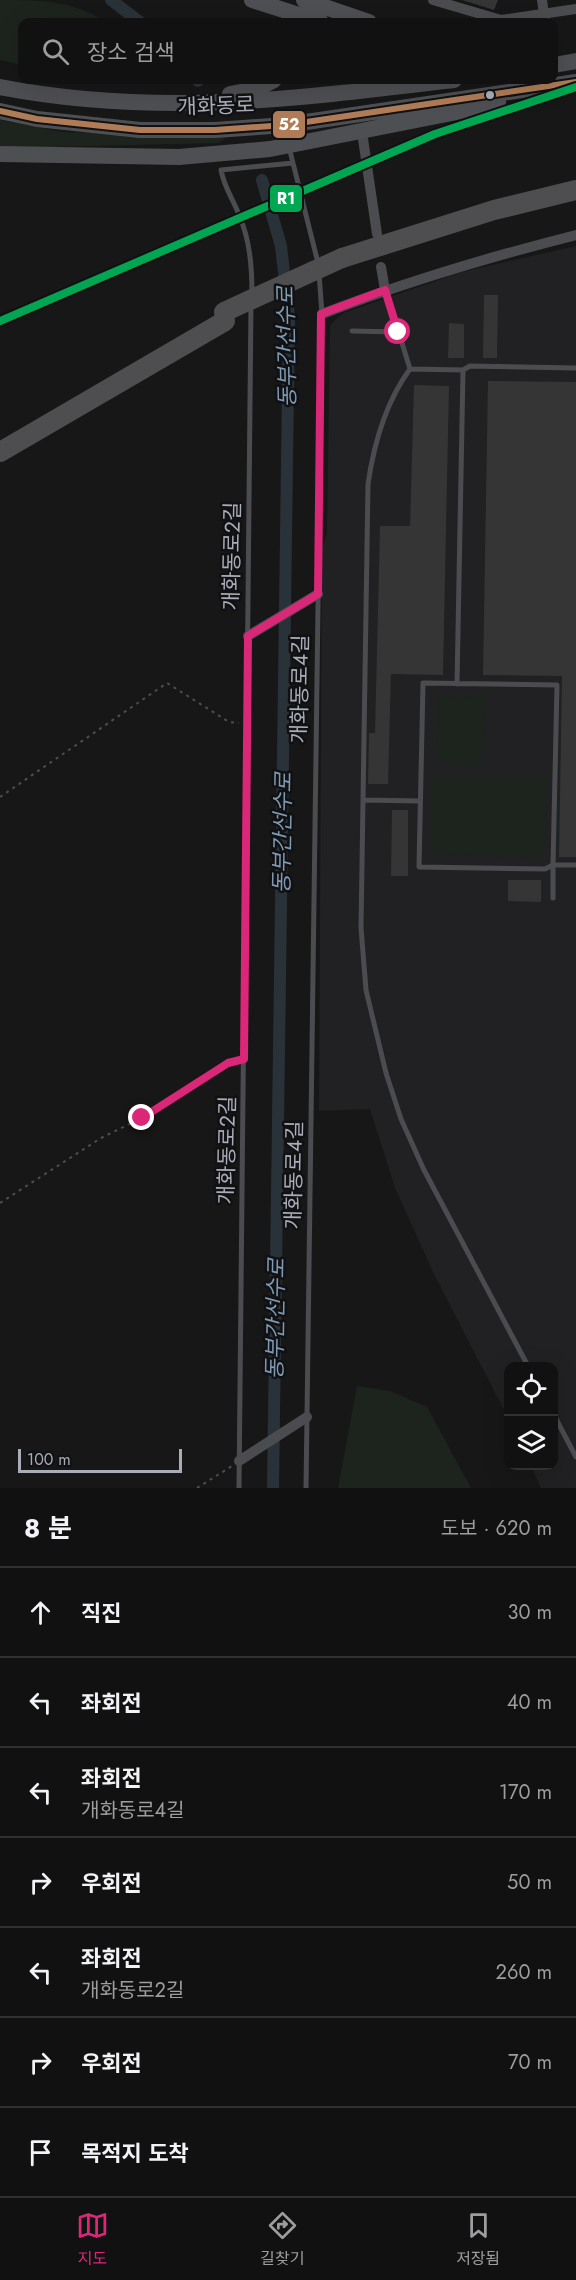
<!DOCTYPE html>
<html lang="ko">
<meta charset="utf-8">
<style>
body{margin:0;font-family:Jost,"Noto Sans KR",sans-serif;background:#1a1a1a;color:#f1f3f6}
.controls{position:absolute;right:18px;bottom:18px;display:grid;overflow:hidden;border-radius:12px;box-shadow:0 6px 24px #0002}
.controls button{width:54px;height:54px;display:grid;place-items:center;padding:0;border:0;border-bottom:2px solid #303131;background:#111;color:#f1f3f6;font:30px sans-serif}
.scale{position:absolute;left:18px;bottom:15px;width:164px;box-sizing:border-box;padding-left:6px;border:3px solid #a8adb8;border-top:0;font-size:16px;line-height:21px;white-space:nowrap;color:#a8adb8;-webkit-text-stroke:4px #111113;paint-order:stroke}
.stop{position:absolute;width:18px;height:18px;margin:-14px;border:4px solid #db2777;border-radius:50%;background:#fff}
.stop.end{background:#db2777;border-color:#fff;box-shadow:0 2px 6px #0008}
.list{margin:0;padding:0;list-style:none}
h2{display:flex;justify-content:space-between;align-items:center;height:78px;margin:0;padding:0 24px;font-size:26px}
h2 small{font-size:20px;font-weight:400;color:#9c9d9f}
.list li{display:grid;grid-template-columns:39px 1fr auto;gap:18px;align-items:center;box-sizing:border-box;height:90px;padding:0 24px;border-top:2px solid #303131}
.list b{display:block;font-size:22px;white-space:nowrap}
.list p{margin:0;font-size:20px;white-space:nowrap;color:#9c9d9f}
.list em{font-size:20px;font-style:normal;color:#9c9d9f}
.icon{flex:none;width:33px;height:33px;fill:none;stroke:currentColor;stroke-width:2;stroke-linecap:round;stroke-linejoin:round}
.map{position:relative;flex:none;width:576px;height:1488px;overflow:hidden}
.search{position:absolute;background:#111;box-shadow:0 6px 24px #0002;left:18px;right:18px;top:18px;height:66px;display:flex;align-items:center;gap:15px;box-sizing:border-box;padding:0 21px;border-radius:12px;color:#9c9d9f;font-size:22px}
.sheet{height:708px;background:#111}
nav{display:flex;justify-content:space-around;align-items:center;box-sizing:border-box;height:84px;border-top:2px solid #303131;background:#111;font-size:16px;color:#9c9d9f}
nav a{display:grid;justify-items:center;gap:3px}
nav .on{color:#db2777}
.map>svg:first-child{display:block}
.built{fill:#212123}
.green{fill:#1d241e}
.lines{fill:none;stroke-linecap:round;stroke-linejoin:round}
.canal{stroke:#2a3239;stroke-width:12}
.building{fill:#353536}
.path{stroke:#4d4e52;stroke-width:2;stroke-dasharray:3 4.5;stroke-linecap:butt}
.lane{stroke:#4b4c50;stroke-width:5}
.street{stroke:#4b4c50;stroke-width:10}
.primary{stroke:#4d4f52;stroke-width:16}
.highway{stroke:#4e4e51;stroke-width:20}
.highway-bridge{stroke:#4e4e51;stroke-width:20}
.bus-1-casing{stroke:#111113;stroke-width:10}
.bus-1{stroke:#b07c57;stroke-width:6}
.rail-1-casing{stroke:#111113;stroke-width:12}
.rail-1{stroke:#00a651;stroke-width:8}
.route{stroke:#db2777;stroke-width:8}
.bus-dot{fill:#a8adb8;stroke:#111113;stroke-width:2}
.labels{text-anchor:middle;stroke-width:5;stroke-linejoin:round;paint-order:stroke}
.street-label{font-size:21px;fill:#a8adb8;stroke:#111113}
.water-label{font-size:22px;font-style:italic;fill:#7f9bb3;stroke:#111113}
.line-badge{stroke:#111113;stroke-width:2}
.badge-label{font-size:16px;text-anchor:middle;font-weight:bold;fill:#fff}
</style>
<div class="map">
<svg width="576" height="1488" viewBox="0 0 576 1488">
<rect width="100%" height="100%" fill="#171717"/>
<path class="built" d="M576 246V1488H541L531 1466H554V1366H508V1418L433 1272 395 1188 370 1109 319 1111 322 547 327 534 330 326 335 320 343 313 462 272Z"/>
<path class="green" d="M0 0C41 0 72 0 106 22H22V65L0 60Z
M0 120 62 132 227 137 219 143 0 148Z
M485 696 482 766 437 763 439 697Z
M547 778 545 857 433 855 434 779Z
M357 1386 390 1391 427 1407 471 1488H338Z"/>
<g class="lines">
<path class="canal" d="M111 0 140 22
M197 80 198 81
M262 180 281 246 289 317 273 1488"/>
</g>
<path class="building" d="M462 0H498L494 10Z
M484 295H498L497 358H483Z
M449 323 464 324V358H448Z
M488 381 576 382V857H559L562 676 483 675Z
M414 385 449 386 443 675 391 674 388 784H368L369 733H375L380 526H410Z
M392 810H408V876H391Z
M508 880H541V902L508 901Z"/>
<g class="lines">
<path class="path" d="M0 797 167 683 229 722 239 723
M0 1203 101 1138 142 1118 228 1063 236 1061
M197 1488 232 1466"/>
<path class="lane" d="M289 147 318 263
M386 291 410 369 463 370 470 366 576 368
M252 295C252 267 250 240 239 215 233 199 224 187 221 170L293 163
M352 331 398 332
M410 369C385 403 374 443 368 484L361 928 366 990 386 1073 401 1119 424 1170 528 1366
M457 684 463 370
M363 800 420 801
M553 898V865L545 869 419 867 423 683 557 685 553 865H576
M554 1415 576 1457
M239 1488 251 304
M306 1488 322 314 319 273"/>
<path class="street" d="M433 0 501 20 576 9
M542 0 545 22
M362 132 377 234
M381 267 385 290
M322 314C405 282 489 257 576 235
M248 636 318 594
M239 1461 307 1417"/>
<path class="primary" d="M252 0 321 22
M304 0 369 22
M554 65 576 61
M0 87C157 117 297 99 454 80
M230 94 256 89 274 80
M0 111 37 119 140 130H215L286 125 576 82
M0 154 179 157 270 149 472 109 498 102"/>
<path class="highway" d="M342 258 494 210 576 190
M0 452 225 321"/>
<path class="highway-bridge" d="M224 312 342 258"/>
<defs>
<path id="bus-1" d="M0 111 37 119 140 130H215L286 125 576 82"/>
</defs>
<use href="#bus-1" class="bus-1-casing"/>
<use href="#bus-1" class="bus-1"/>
<defs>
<path id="rail-1" d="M0 321 435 134 576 87"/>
</defs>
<use href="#rail-1" class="rail-1-casing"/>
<use href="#rail-1" class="rail-1"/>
</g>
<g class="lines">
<path class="route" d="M142 1118 228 1063 244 1059 248 636 318 594 321 314 385 290 398 332"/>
</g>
<circle class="bus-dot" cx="490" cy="95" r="5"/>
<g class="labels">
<g class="street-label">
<text transform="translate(216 106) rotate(-2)" y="7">개화동로</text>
<text transform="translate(232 556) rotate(-89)" y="7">개화동로2길</text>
<text transform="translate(300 689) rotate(-89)" y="7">개화동로4길</text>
<text transform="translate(227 1150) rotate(-89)" y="7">개화동로2길</text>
<text transform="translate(294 1175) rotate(-89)" y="7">개화동로4길</text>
</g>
<g class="water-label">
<text transform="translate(286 347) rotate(-91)" y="8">동부간선수로</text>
<text transform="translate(282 833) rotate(-89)" y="8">동부간선수로</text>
<text transform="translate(275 1319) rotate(-89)" y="8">동부간선수로</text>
</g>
</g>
<g class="line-badge">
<rect x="272" y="110" width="34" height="29" rx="6" fill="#b07c57"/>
<rect x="269" y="184" width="34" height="29" rx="6" fill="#00a651"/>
</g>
<g class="badge-label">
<text x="289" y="130">52</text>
<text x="286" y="204">R1</text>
</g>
</svg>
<div class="controls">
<button><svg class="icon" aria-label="locate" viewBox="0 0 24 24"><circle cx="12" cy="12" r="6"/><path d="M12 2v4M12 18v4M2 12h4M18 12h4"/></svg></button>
<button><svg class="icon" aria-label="layers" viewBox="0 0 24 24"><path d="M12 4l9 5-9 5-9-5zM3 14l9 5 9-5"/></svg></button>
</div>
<div class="scale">100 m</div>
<div class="stop" style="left:398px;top:332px"></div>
<div class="stop end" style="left:142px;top:1118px"></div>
<div class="search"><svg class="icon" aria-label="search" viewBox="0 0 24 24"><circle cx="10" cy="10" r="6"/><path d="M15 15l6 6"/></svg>장소 검색</div>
</div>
<section class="sheet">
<h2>8 분<small>도보 · 620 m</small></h2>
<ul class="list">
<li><svg class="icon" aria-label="ahead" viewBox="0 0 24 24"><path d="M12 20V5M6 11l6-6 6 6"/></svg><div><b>직진</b></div><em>30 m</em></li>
<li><svg class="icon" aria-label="left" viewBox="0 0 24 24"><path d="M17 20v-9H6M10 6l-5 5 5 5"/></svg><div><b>좌회전</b></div><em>40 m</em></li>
<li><svg class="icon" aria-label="left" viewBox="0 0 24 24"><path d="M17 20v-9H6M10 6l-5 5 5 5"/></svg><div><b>좌회전</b><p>개화동로4길</p></div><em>170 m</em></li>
<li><svg class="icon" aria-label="right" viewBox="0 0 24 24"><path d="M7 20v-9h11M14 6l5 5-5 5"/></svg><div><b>우회전</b></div><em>50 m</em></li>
<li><svg class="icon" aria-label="left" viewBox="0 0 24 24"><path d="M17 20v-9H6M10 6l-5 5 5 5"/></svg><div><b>좌회전</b><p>개화동로2길</p></div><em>260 m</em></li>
<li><svg class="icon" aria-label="right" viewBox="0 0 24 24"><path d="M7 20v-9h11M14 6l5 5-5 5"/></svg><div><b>우회전</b></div><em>70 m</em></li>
<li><svg class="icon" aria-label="arrive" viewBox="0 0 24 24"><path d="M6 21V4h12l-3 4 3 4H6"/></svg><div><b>목적지 도착</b></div></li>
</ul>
</section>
<nav>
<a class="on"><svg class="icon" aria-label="map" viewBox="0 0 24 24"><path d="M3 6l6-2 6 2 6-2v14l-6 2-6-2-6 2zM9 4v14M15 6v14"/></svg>지도</a>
<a><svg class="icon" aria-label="directions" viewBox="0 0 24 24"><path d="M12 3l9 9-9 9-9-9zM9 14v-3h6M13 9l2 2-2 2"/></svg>길찾기</a>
<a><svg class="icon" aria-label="saved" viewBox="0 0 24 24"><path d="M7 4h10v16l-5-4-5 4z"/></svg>저장됨</a>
</nav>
